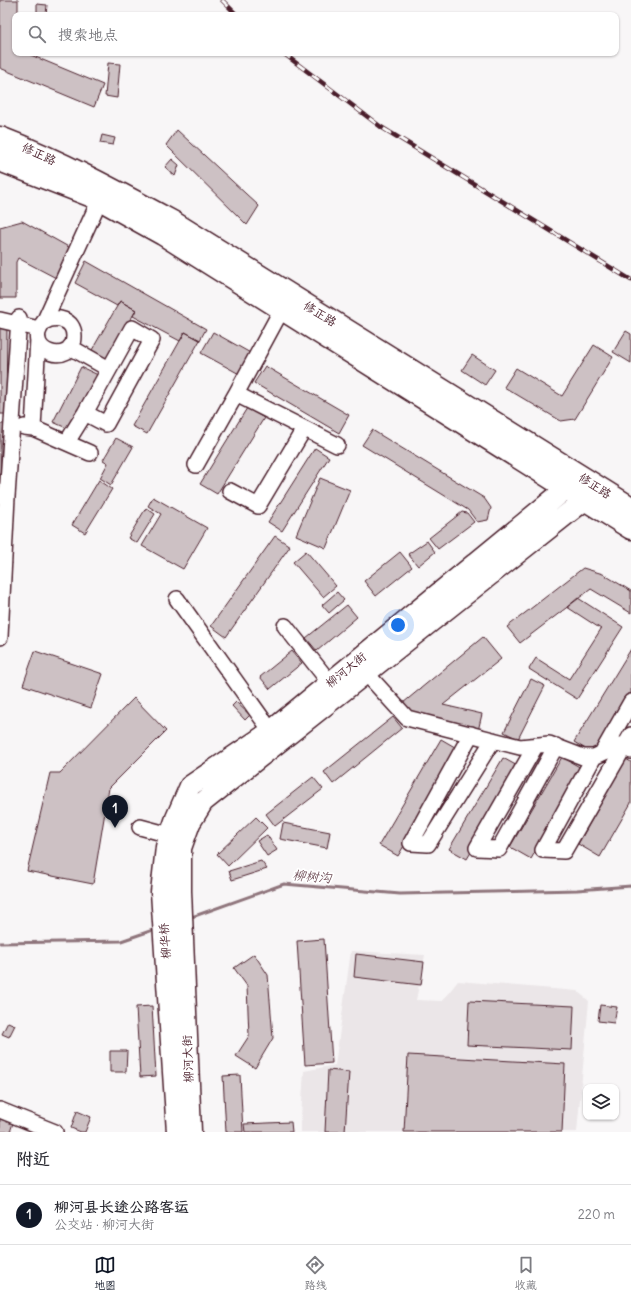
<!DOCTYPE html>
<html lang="zh">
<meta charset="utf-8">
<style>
body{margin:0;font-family:Delius,"LXGW WenKai TC",sans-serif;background:#f2f2f3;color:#2b2b33}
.controls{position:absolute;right:12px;bottom:12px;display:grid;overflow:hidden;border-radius:8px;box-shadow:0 1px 3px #0004}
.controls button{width:36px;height:36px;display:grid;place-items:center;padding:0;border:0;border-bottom:1px solid #e1e1e2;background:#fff;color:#2b2b33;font:20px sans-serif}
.you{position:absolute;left:398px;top:625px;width:14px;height:14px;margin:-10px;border:3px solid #fff;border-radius:50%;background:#1a73e8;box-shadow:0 0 0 6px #1a73e833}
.badge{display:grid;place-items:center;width:26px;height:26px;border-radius:50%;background:#111827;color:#fff;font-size:13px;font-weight:700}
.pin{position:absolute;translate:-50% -33px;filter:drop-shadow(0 1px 2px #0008)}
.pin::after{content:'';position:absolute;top:21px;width:14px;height:12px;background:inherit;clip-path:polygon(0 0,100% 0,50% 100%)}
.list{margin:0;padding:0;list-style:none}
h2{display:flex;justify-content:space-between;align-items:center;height:52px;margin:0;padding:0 16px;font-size:17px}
h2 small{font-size:13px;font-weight:400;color:#7c7c81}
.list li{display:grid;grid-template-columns:26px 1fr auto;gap:12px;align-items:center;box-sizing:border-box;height:60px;padding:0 16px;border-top:1px solid #e1e1e2}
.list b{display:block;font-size:15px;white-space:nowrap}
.list p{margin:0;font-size:13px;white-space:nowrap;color:#7c7c81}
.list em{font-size:13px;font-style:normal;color:#7c7c81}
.icon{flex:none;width:22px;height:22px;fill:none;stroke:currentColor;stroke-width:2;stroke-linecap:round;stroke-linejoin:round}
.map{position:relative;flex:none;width:631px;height:1132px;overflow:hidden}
.search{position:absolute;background:#fff;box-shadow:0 1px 3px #0004;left:12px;right:12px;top:12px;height:44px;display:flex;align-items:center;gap:10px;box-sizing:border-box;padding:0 14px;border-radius:8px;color:#7c7c81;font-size:15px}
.sheet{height:112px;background:#fff}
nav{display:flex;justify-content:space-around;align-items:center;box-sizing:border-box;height:56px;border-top:1px solid #e1e1e2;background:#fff;font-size:11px;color:#7c7c81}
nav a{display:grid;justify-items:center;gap:2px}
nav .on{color:#111827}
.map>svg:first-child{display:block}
.built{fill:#ebe6e8}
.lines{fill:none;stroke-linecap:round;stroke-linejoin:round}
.stream{stroke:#8f747b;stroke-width:3}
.building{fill:#cdc1c4;stroke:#4a1f2b}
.minor-casing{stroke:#4a1f2b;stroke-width:18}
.major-casing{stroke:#4a1f2b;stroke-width:23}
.highway-casing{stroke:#4a1f2b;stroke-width:25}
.minor{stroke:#fff;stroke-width:15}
.major{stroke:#fff;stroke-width:20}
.highway{stroke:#fff;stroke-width:22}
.rail-casing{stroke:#4a1f2b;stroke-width:4.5}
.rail{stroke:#fff;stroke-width:3;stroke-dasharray:9;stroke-linecap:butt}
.labels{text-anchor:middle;stroke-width:3.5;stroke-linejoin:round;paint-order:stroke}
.street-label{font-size:12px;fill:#4a1f2b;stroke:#fff}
.water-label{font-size:13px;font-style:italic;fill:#72515a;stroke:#fff}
</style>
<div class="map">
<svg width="631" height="1132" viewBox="0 0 631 1132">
<rect width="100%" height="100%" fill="#f8f6f7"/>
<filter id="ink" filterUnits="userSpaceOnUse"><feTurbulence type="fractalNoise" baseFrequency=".025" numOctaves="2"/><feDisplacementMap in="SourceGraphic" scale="8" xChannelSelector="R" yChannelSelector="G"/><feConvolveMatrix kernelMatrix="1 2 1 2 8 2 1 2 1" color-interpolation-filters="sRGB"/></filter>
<g filter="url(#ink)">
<path class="built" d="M351 951 425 955 416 1000 442 1001 458 981 577 991 589 1001 577 1132H300L304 1071 335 1065Z"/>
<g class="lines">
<path class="stream" d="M189 918 284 884 400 894 577 890 631 886
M0 943 121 941 156 929"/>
</g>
<path class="building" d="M0 0H18V15H15V53H26L103 85 94 107 0 68Z
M37 4 47 5 46 15H37Z
M108 63 120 64 117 98 105 96Z
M177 130 259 206 247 225 166 145Z
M102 135 115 138 113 145 100 143Z
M172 159 179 165 175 176 165 167Z
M22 221 74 250 58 279 18 258 16 262V298H0V227Z
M86 261 206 329 200 340 185 332 180 341 133 316 136 310 120 301 117 306 75 283Z
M120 301 136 310 108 360 92 350Z
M0 328H7L6 414H0Z
M626 331 631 334V363L613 352Z
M185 332 200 340 147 434 132 426Z
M213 332 254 355 243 376 201 353Z
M594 345 613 357 575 419 561 421 504 387 516 368 562 396Z
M472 355 495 370 485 385 462 370Z
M265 366 349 415 339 433 254 383Z
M81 367 98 375 71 430 53 422Z
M247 408 264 418 217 494 200 484Z
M0 424H4L3 486H0Z
M372 430 484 498 491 508 488 520 477 522 468 510 362 445Z
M116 438 133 447 111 485 100 478 108 463 103 460Z
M315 448 329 457 282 531 268 522Z
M320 478 350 490 326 548 296 535Z
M99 480 112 489 85 533 72 525Z
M153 497 207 528 183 569 142 546 161 514 148 506Z
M146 508 155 514 137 543 128 538Z
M462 512 467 513 474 522 438 549 429 538Z
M275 536 290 546 226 637 211 626Z
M427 541 435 552 418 566 408 554Z
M306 551 336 586 323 597 293 562Z
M400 552 412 567 376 596 364 581Z
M583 568 603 574 631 591V613L591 589 520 643 507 627Z
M337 592 344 600 329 613 322 605Z
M578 598 623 627 577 699 529 669 536 658 569 679 601 629 567 607Z
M347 605 357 617 317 651 306 638Z
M483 637 501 659 443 705 482 714 478 731 414 717 403 703Z
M631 649V695L594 754 574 742Z
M35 651 103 674 91 708 23 685Z
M292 651 302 663 270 689 260 677Z
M531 679 545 686 518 739 504 732Z
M134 698 166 731 109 788 93 884 27 871 50 773H60Z
M236 702 250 715 245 720 232 706Z
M393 717 402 728 333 784 324 772Z
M441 739 460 750 398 856 379 845Z
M562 757 583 769 531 859 510 847Z
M503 758 521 768 467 859 449 849Z
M626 759 631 762V803L600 857 578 844Z
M313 777 323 789 275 826 266 814Z
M256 817 267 828 228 866 217 854Z
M283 823 330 832 327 848 280 839Z
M267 835 277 850 267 856 257 841Z
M261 861 267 869 232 880 229 871Z
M324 939 332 1063 305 1065 297 941Z
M254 954 268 975 273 1038 255 1068 236 1056 249 1036 247 986 234 968Z
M356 954 424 962 421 985 354 977Z
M469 1001 574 1006 572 1050 467 1045Z
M600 1005 617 1007 614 1023 598 1021Z
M152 1006 156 1076 140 1077 136 1007Z
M8 1022 15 1025 9 1037 2 1034Z
M110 1051H127L126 1072H110Z
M408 1055 565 1064 562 1132H404Z
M328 1070 349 1072 345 1132H325Z
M240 1075 243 1132H226L223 1076Z
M77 1111 91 1117 85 1132H81L71 1128Z
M0 1119 13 1123 10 1132H0Z
M291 1122 292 1132H245L244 1124Z"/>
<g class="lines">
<defs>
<path id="minor" d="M0 320 39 329
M44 322C56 315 74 319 74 336 74 369 19 351 44 322L100 199
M70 347 109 369
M236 394 282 309
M24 427 33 428 90 453
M33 428 38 339
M67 442 85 413 132 328 152 340 106 424 85 413
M196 465 236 394 337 445
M230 491 258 506 304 429
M177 599 271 731
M285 626 330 683
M0 637 7 497 19 318
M366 673 407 718 520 747 549 744 583 757H594L620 745 631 751
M471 734 411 843 428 844 493 740
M536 745 477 848 499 849 556 746
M602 753 631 702
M594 757 543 850 564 851 631 735
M140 827 170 835
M0 1110 55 1132"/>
<path id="major" d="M177 1132 161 892 166 847 176 818 190 786 271 731 567 488 580 479
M191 1132 181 891V848L190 823 203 802 586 499 596 489"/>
<path id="highway" d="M0 138C60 161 117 192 174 223L631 508
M0 160 100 199 163 234 631 528"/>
</defs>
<use href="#minor" class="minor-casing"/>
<use href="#major" class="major-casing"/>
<use href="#highway" class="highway-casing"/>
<use href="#minor" class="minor"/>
<use href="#major" class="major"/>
<use href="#highway" class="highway"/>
<defs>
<path id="rail" d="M222 0 237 15
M283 53 381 127 631 280"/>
</defs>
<use href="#rail" class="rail-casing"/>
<use href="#rail" class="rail"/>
</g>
</g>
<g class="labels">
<g class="street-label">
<text transform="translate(39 154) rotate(25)" y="4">修正路</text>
<text transform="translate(320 314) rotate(32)" y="4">修正路</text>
<text transform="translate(595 486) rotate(33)" y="4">修正路</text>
<text transform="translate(346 670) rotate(-39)" y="4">柳河大街</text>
<text transform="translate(165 941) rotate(-94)" y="4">柳华桥</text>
<text transform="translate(188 1059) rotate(-92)" y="4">柳河大街</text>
</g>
<g class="water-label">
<text transform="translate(312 876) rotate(5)" y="5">柳树沟</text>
</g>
</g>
</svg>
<div class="controls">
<button><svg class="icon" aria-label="layers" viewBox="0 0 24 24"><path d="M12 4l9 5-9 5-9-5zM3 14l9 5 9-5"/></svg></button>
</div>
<div class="you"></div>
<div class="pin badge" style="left:115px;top:828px">1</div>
<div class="search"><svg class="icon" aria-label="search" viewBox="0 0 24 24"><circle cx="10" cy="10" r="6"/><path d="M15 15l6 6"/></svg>搜索地点</div>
</div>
<section class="sheet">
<h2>附近<small></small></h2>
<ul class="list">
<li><span class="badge">1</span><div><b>柳河县长途公路客运</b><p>公交站 · 柳河大街</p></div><em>220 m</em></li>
</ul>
</section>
<nav>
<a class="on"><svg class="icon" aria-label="map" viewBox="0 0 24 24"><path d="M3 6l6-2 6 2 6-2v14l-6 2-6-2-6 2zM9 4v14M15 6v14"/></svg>地图</a>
<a><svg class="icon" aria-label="directions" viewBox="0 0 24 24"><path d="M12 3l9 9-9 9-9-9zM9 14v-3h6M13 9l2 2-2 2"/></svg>路线</a>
<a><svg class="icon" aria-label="saved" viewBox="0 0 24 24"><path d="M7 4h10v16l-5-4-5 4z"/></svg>收藏</a>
</nav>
